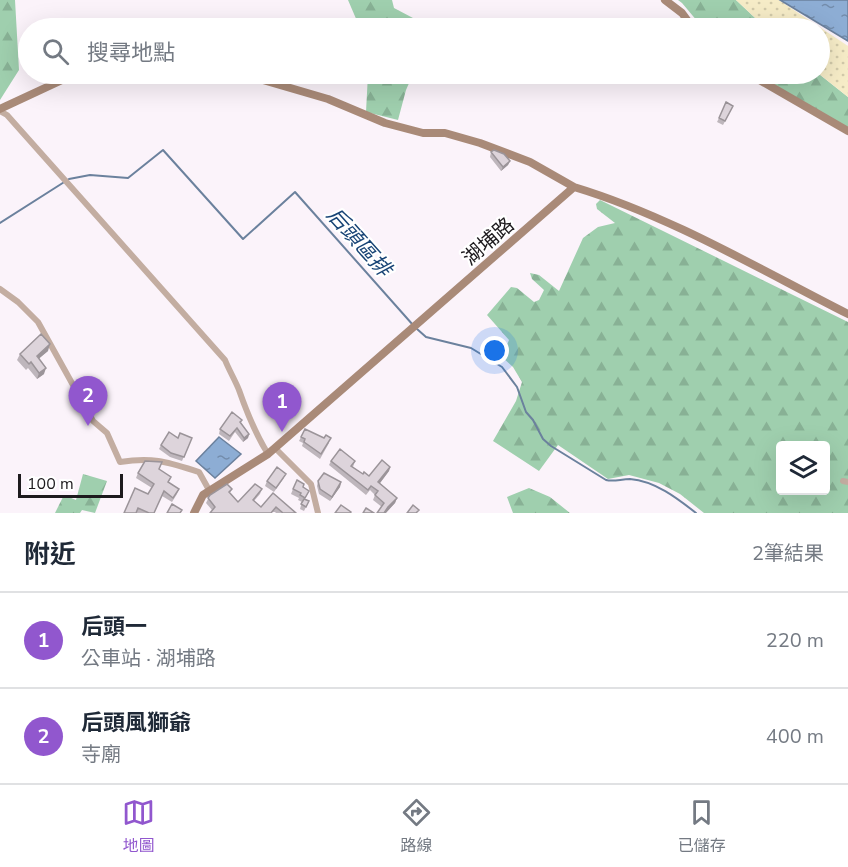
<!DOCTYPE html>
<html lang="zh-TW">
<meta charset="utf-8">
<style>
body{margin:0;font-family:"Nunito Sans","Noto Sans TC",sans-serif;background:#f2f2f3;color:#1f2937}
.controls{position:absolute;right:18px;bottom:18px;display:grid;overflow:hidden;border-radius:6px;box-shadow:0 6px 24px #0002}
.controls button{width:54px;height:54px;display:grid;place-items:center;padding:0;border:0;border-bottom:2px solid #e0e1e3;background:#fff;color:#1f2937;font:30px sans-serif}
.scale{position:absolute;left:18px;bottom:15px;width:105px;box-sizing:border-box;padding-left:6px;border:3px solid #1d1a1d;border-top:0;font-size:16px;line-height:21px;white-space:nowrap;color:#1d1a1d;-webkit-text-stroke:4px #fff;paint-order:stroke}
.you{position:absolute;left:495px;top:351px;width:21px;height:21px;margin:-15px;border:4px solid #fff;border-radius:50%;background:#1a73e8;box-shadow:0 0 0 9px #1a73e833}
.badge{display:grid;place-items:center;width:39px;height:39px;border-radius:50%;background:#9157ce;color:#fff;font-size:20px;font-weight:700}
.pin{position:absolute;translate:-50% -50px;filter:drop-shadow(0 2px 3px #0008)}
.pin::after{content:'';position:absolute;top:32px;width:21px;height:18px;background:inherit;clip-path:polygon(0 0,100% 0,50% 100%)}
.list{margin:0;padding:0;list-style:none}
h2{display:flex;justify-content:space-between;align-items:center;height:78px;margin:0;padding:0 24px;font-size:26px}
h2 small{font-size:20px;font-weight:400;color:#747a83}
.list li{display:grid;grid-template-columns:39px 1fr auto;gap:18px;align-items:center;box-sizing:border-box;height:96px;padding:0 24px;border-top:2px solid #e0e1e3}
.list b{display:block;font-size:22px;white-space:nowrap}
.list p{margin:0;font-size:20px;white-space:nowrap;color:#747a83}
.list em{font-size:20px;font-style:normal;color:#747a83}
.icon{flex:none;width:33px;height:33px;fill:none;stroke:currentColor;stroke-width:2;stroke-linecap:round;stroke-linejoin:round}
.map{position:relative;flex:none;width:848px;height:513px;overflow:hidden}
.search{position:absolute;background:#fff;box-shadow:0 6px 24px #0002;left:18px;right:18px;top:18px;height:66px;display:flex;align-items:center;gap:15px;box-sizing:border-box;padding:0 21px;border-radius:33px;color:#747a83;font-size:22px}
.sheet{height:270px;background:#fff}
nav{display:flex;justify-content:space-around;align-items:center;box-sizing:border-box;height:84px;border-top:2px solid #e0e1e3;background:#fff;font-size:16px;color:#747a83}
nav a{display:grid;justify-items:center;gap:3px}
nav .on{color:#9157ce}
.map>svg:first-child{display:block}
.forest{fill:url(#forest-firs);fill-rule:evenodd}
.sand{fill:url(#sand-dots)}
.water{fill:url(#water-ripples);stroke:#6b819d;stroke-width:1.5}
.lines{fill:none;stroke-linecap:round;stroke-linejoin:round}
.stream{stroke:#6b819d;stroke-width:2}
.street{stroke:#c3ada1;stroke-width:6}
.secondary{stroke:#a98a78;stroke-width:8}
.wall{fill:#beb6bc}
.shaded-wall{fill:#9b9499}
.building{fill:#ddd4db;stroke:#9b9499;stroke-width:1.5}
.labels{text-anchor:middle;stroke-width:4.5;stroke-linejoin:round;paint-order:stroke}
.street-label{font-size:20px;fill:#1d1a1d;stroke:#fff}
.water-label{font-size:21px;font-style:italic;fill:#174375;stroke:#fff}
</style>
<div class="map">
<svg width="848" height="513" viewBox="0 0 848 513">
<defs>
<pattern id="forest-firs" width="22" height="20" patternUnits="userSpaceOnUse" patternTransform="scale(1.5)"><rect width="22" height="20" fill="#9fcfae"/><path d="M5 1l3.5 6h-7zM16 11l3.5 6h-7z" fill="#88b195"/></pattern>
<pattern id="sand-dots" width="8" height="8" patternUnits="userSpaceOnUse" patternTransform="scale(1.5)"><rect width="8" height="8" fill="#f6ecc7"/><path d="M2 2h.1M6 6h.1" fill="none" stroke="#d2caaa" stroke-width="1.8" stroke-linecap="round"/></pattern>
<pattern id="water-ripples" width="26" height="14" patternUnits="userSpaceOnUse" patternTransform="scale(1.5)"><rect width="26" height="14" fill="#8dadd4"/><path d="M2 4q2-2 4 0t4 0M15 11q2-2 4 0t4 0" fill="none" stroke="#738cab"/></pattern>
</defs>
<rect width="100%" height="100%" fill="#fbf3fa"/>
<path class="forest" d="M0 0H15L19 70 0 100Z
M348 0H392L394 8 432 28H360Z
M678 0H736L766 28H703L682 3Z
M368 74H413L406 90 398 120 366 112Z
M758 74H819L848 97V131Z
M600 200 848 322V513H704L680 494 659 483 629 475 608 479 558 445 539 471 493 441 516 401 522 382 513 367 502 357 509 340 487 315 511 287 517 288 534 302 539 300 544 290 532 279 530 273 539 275 559 291 583 238 598 227 615 223 597 209 596 204ZM780 446H826V490H780Z
M83 474 107 481 95 513 82 510 80 513H55L64 495 76 500Z
M529 488 550 497 570 513H513L507 497Z"/>
<path class="sand" d="M736 0H779L848 46V97L819 74 820 28H766Z"/>
<path class="water" d="M780 0H848V41L785 3Z
M219 437 241 454 215 478 196 461Z"/>
<g class="lines">
<path class="stream" d="M0 223 69 179 90 175 128 178 163 150 243 239 295 192 413 325
M417 329 426 337 471 348 502 367 517 387 526 412 533 420 543 439 551 446 606 480C614 482 621 479 630 479 655 481 677 498 696 513"/>
<path class="street" d="M0 111 7 115 225 360C229 370 235 380 239 390 247 413 255 433 268 454
M0 289 18 302 38 322 93 421 107 433 120 462C154 457 167 462 199 472L209 490
M275 448 311 484 318 513
M843 481 848 482"/>
<path class="secondary" d="M665 0 682 13 693 28
M235 74 246 75 328 99 385 123 423 133H445L480 143 530 162 574 187
M749 74 848 131
M0 109 75 74
M194 513 203 495 268 454 574 187C670 216 759 269 848 314"/>
</g>
<path class="wall" d="M731 110 723 125 717 122 719 118Z
M491 152 510 161 508 165 501 171 490 157Z
M48 351 39 358 44 374 37 379 28 368 26 370 17 360 20 354Z
M242 420 241 423 249 434 248 438 243 442 235 432 229 441 219 434 220 429Z
M301 437 324 438 329 443 320 459 302 446 303 443 299 441Z
M178 438H192L182 461 170 457 159 449 161 445Z
M331 461H355L353 467 363 474 369 476 390 467 389 471 380 483 397 498 395 503 387 511 373 500 375 495 370 490 366 495 329 465Z
M159 470 168 483 179 489 177 494 172 502 162 496 154 513H124L148 494 152 488 136 478 138 473Z
M284 478 274 492 265 486 267 481Z
M318 481 341 482 340 487 330 501 319 494 317 486Z
M303 487 309 491 305 499 309 501 304 511 300 509 302 502 298 500 299 498 291 494 293 489Z
M232 489 230 493 238 502 262 489 260 494 254 501 261 507 273 493 296 513H276L275 512 212 510 206 503 210 495Z"/>
<path class="shaded-wall" d="M510 161 508 165 501 171 503 167Z
M50 344 48 351 35 362 37 356Z
M46 368 44 374 37 379 39 373Z
M249 434 248 438 243 442 244 438Z
M390 467 389 471 377 487 378 482Z
M341 482 340 487 330 501 332 497Z
M397 498 395 503 386 513H384L388 507Z"/>
<path class="building" d="M726 102 733 106 725 121 719 118Z
M494 150 504 154 510 161 503 167 491 152Z
M41 334 50 344 37 356 46 368 39 373 31 362 29 364 20 354Z
M232 412 242 420 240 422 249 434 244 438 237 428 230 436 220 429Z
M305 429 324 438 326 435 331 438 321 454 304 442 305 439 301 437Z
M169 432 178 438 180 433 192 438 184 457 171 453 161 445Z
M340 449 355 461 351 466 363 474 364 472 369 476 382 460 390 467 378 482 397 498 388 507 384 513H377L384 503 375 495 378 491 371 486 368 490 331 461Z
M145 461 162 462 159 469 171 477 168 482 179 489 173 498 164 491 154 513H149L138 508 136 513H124L135 488 148 494 154 484 138 473Z
M277 467 286 474 276 488 267 481Z
M324 473 341 482 332 497 320 489 318 481Z
M297 480 304 484 303 487 309 491 305 498 300 495 301 493 293 489Z
M227 484 232 489 229 492 238 502 255 484 262 489 253 500 261 507 273 493 296 513H283L276 507 271 513H210L215 507 208 498 210 495Z
M304 499 309 501 306 507 301 504Z
M172 504 182 510 180 513H167Z
M341 505 351 512 350 513H335Z
M413 505 419 510 416 513H407Z
M366 508 374 513H363Z"/>
<g class="labels">
<g class="street-label">
<text transform="translate(488 241) rotate(-41)" y="7">湖埔路</text>
</g>
<g class="water-label">
<text transform="translate(359 242) rotate(48)" y="7">后頭區排</text>
</g>
</g>
</svg>
<div class="controls">
<button><svg class="icon" aria-label="layers" viewBox="0 0 24 24"><path d="M12 4l9 5-9 5-9-5zM3 14l9 5 9-5"/></svg></button>
</div>
<div class="scale">100 m</div>
<div class="you"></div>
<div class="pin badge" style="left:282px;top:432px">1</div>
<div class="pin badge" style="left:88px;top:426px">2</div>
<div class="search"><svg class="icon" aria-label="search" viewBox="0 0 24 24"><circle cx="10" cy="10" r="6"/><path d="M15 15l6 6"/></svg>搜尋地點</div>
</div>
<section class="sheet">
<h2>附近<small>2筆結果</small></h2>
<ul class="list">
<li><span class="badge">1</span><div><b>后頭一</b><p>公車站 · 湖埔路</p></div><em>220 m</em></li>
<li><span class="badge">2</span><div><b>后頭風獅爺</b><p>寺廟</p></div><em>400 m</em></li>
</ul>
</section>
<nav>
<a class="on"><svg class="icon" aria-label="map" viewBox="0 0 24 24"><path d="M3 6l6-2 6 2 6-2v14l-6 2-6-2-6 2zM9 4v14M15 6v14"/></svg>地圖</a>
<a><svg class="icon" aria-label="directions" viewBox="0 0 24 24"><path d="M12 3l9 9-9 9-9-9zM9 14v-3h6M13 9l2 2-2 2"/></svg>路線</a>
<a><svg class="icon" aria-label="saved" viewBox="0 0 24 24"><path d="M7 4h10v16l-5-4-5 4z"/></svg>已儲存</a>
</nav>
